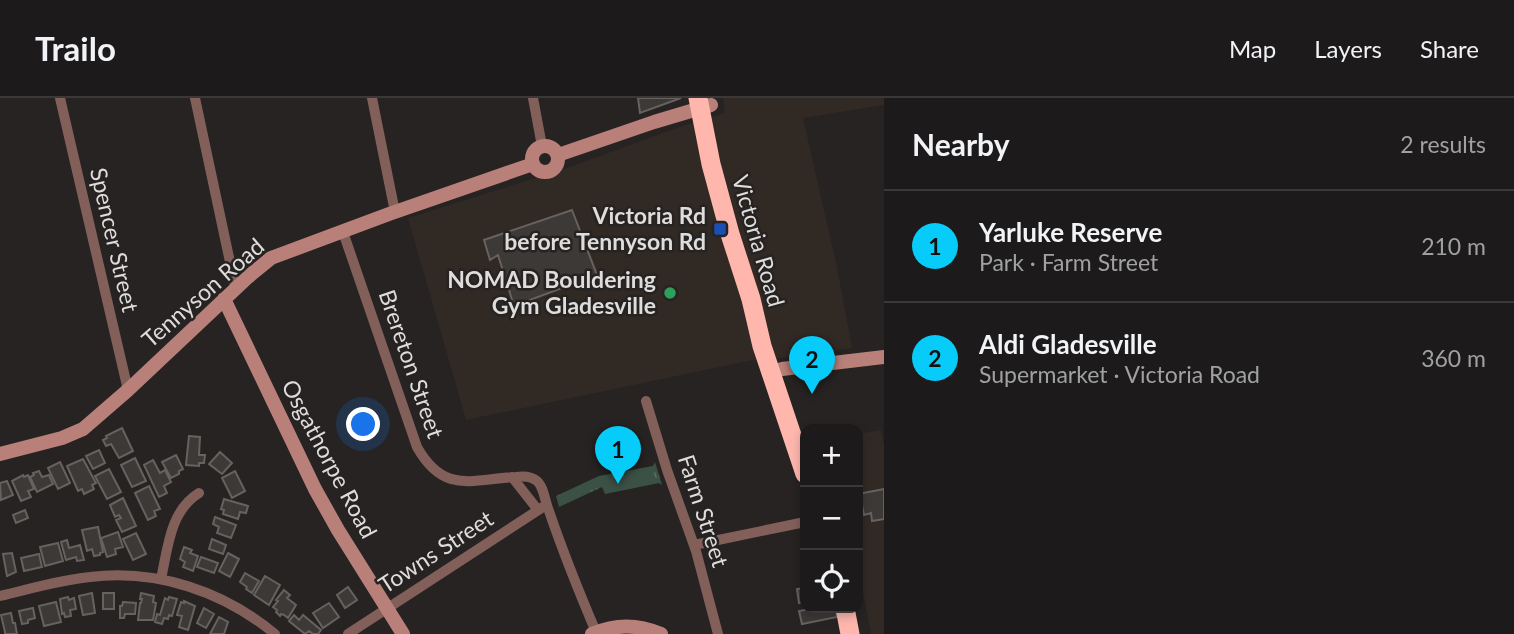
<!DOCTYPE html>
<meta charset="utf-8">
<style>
body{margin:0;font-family:Lato,sans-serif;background:#292727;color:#f1f3f6}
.controls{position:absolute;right:21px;bottom:21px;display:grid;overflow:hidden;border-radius:14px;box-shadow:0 4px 10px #0003}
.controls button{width:63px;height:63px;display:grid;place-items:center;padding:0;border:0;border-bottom:2px solid #3a3839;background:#1c1a1a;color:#f1f3f6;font:35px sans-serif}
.you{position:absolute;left:364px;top:327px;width:24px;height:24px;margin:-18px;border:5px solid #fff;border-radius:50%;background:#1a73e8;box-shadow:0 0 0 10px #1a73e833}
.badge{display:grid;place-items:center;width:46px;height:46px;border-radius:50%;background:#07cbf9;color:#111;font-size:23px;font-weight:700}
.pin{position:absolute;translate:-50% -58px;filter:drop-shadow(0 2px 4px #0008)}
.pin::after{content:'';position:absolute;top:37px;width:24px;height:21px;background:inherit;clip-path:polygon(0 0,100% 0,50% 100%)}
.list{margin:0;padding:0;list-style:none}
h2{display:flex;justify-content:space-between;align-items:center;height:91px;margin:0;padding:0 28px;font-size:30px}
h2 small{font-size:23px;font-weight:400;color:#a0a1a2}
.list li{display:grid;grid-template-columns:46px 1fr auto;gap:21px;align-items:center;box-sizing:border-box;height:112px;padding:0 28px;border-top:2px solid #3a3839}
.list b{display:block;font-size:26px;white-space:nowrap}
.list p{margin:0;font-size:23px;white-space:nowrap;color:#a0a1a2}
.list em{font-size:23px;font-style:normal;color:#a0a1a2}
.icon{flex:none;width:38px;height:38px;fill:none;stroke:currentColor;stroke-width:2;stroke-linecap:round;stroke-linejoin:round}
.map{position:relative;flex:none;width:884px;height:536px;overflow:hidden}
header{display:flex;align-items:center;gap:42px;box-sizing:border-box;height:98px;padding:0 35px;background:#1c1a1a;border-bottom:2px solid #3a3839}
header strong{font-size:33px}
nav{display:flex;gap:38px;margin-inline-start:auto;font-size:24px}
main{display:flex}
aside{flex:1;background:#1c1a1a}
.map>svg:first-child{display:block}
.built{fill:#312924}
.park{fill:url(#park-tufts)}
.building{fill:#3c3937;stroke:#656260;stroke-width:2}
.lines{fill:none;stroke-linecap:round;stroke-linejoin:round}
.street{stroke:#835f5a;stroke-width:10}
.secondary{stroke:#b98079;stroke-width:14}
.highway{stroke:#feb6ad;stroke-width:19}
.transit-dot{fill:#1a4fb4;stroke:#262322;stroke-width:2.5}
.leisure-dot{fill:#2e9e5b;stroke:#262322;stroke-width:2.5}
.labels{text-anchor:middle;stroke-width:5;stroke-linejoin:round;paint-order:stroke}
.poi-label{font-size:23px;font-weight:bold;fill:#dedddb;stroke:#262322;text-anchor:end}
.street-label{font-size:23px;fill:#dedddb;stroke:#262322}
</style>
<header>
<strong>Trailo</strong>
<nav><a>Map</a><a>Layers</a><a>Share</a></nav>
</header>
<main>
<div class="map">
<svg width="884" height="536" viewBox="0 0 884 536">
<defs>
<pattern id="park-tufts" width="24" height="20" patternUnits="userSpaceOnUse" patternTransform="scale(1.75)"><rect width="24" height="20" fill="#3c5145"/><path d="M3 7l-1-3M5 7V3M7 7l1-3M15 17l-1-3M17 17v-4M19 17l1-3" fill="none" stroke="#586a5f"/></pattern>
</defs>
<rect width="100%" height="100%" fill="#262322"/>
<path class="built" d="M723 0H884V7L803 20 837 169 852 250 792 259 753 262 466 322 408 120 567 70 685 27 725 15Z
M881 332 884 347V536H871L858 468V336Z"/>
<path class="park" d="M655 364 662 387 659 385 605 396 602 389 559 409 556 398 599 378 653 368Z"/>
<path class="building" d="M638 0H681L640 15Z
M572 112 597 177 514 208 498 157 490 162 484 142Z
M122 330 133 353 119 360 111 346 106 348 103 342 107 340 106 338Z
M189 338 200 339 199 357H205L204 365H199V368L186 367Z
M99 352 105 365 93 371 86 358Z
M220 354 232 365 222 376 209 366Z
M176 357 183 371 179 373V376L171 380 162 364Z
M135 360 146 383 132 389 121 367Z
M83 361 96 385 92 387 94 391 84 396 82 391 78 393 67 368Z
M153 362 160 375 165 372 171 384 164 388 167 395 159 399 144 367Z
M60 364 70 385 58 391 48 370Z
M109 371 121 394 107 401 95 378Z
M39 373 42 379 49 377 53 386 37 394 30 379 34 377 33 375Z
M235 373 245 393 232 400 222 380Z
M23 377 24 379 28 377 34 391 28 393 31 399 21 403 12 383Z
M7 383 13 397 1 402 0 385Z
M149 388 160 411 154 413 156 418 148 422 135 395Z
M884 391V421L872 423 871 415 864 417 862 407H859L858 396Z
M123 400 136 428 122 434 116 422 121 420 119 417 115 419 110 407Z
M224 401 248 408 246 415 240 414 238 421 223 416 224 412 221 411Z
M25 412 28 420 16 425 13 417Z
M215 419 236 427 231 440 217 435 219 429 213 426Z
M98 429 103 454 100 455V457L94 458 92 451 87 453 82 432Z
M118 434 123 449 115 451 116 456 107 459 101 440Z
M136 435 146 456 133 462 123 441Z
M212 441 226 447 223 456 209 451Z
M67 442 69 450 80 447 84 462 77 463 76 459 66 462 61 444Z
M58 445 63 463 45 468 40 449Z
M184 449 192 452 190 455 198 458 193 473 183 469 185 464 180 461Z
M12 455 16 474 7 478 3 456Z
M228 455 239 461 230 479 219 473Z
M39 456 42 469 24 473 21 460Z
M201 459 218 465 214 475 197 469Z
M245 475 259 483 252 495 246 491 247 489 240 484Z
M265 478 280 487 269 507 254 497Z
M348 489 357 502 345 510 337 497Z
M805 490V504L799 505 797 491Z
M284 492 290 497 287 500 296 507 288 520 284 517 281 516 280 518 276 514 277 512 273 509 278 503 276 502Z
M92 495 95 515 83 517 79 498Z
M103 495H114V511H103Z
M141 495 154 498 153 504 156 505 153 522H138L140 505H141L142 501H140Z
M68 499 69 502 74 500 76 511 70 512 71 518 65 519 64 515 62 516 60 501Z
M169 499 177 501 172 518 169 517 168 521 164 520 162 526 155 524 157 516 160 517 165 500 168 502Z
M184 503 195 508 188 532 179 529 182 518 177 517 181 504 184 505Z
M56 504 61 524 44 528 39 508Z
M123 504 136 505 135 516H125L124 520H120V508H122Z
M329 505 339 519 323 530 313 515Z
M33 510 35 520 28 522V525L22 526 19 513Z
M204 510 214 516 206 530 197 525Z
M816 510H836L837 519 802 526 799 513Z
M11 515 13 525H15L17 536H5V534L1 517Z
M294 517 299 522 303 517 321 532 318 536H313L309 533 305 536 289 523Z
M219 519 228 524 224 536H210Z"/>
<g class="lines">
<path class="street" d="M60 0 128 292
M195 0 236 192
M372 0 395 114
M533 0 542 48
M343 134 417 349C444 397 472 381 516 379 523 378 531 378 537 383 544 389 545 404 549 413 563 454 579 494 596 534
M646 303 667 372 696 453 718 536
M512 379 538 412
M694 447 805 424
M161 481C168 449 170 413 199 395
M0 498C30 491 59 482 90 479 157 471 223 493 275 536
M348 536 546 407"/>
<path class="secondary" d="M532 61a13 13 0 1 1 26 0a13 13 0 1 1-26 0Z
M558 57 654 24 711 7
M224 201 315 391 338 432 403 536
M771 274 782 271 884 259
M0 356 62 340 83 331 128 292 248 179 271 160 389 116 533 66
M592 536C616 526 637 526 661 536"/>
<path class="highway" d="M698 0 711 66 730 136 751 201 762 248 805 376
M845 510 850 536"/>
</g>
<rect class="transit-dot" x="713" y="124" width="14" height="14" rx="3.5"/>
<circle class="leisure-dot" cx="670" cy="195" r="7"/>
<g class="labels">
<g class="poi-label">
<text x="706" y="126">Victoria Rd<tspan x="706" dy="26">before Tennyson Rd</tspan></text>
<text x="656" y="190">NOMAD Bouldering<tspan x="656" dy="26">Gym Gladesville</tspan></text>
</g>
<g class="street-label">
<text transform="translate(114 142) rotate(77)" y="8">Spencer Street</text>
<text transform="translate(758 143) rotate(74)" y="8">Victoria Road</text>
<text transform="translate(203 195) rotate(-41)" y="8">Tennyson Road</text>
<text transform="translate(411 266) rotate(71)" y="8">Brereton Street</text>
<text transform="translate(329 361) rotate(62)" y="8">Osgathorpe Road</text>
<text transform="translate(703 413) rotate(72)" y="8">Farm Street</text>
<text transform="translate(436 454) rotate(-33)" y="8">Towns Street</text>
</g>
</g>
</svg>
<div class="controls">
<button>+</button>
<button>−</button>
<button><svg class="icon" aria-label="locate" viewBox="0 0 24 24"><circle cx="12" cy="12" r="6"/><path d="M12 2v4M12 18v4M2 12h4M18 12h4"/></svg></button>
</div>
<div class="you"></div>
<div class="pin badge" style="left:618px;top:386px">1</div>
<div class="pin badge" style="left:812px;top:296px">2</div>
</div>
<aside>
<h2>Nearby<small>2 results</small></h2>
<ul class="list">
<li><span class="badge">1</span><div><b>Yarluke Reserve</b><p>Park · Farm Street</p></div><em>210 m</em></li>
<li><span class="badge">2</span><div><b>Aldi Gladesville</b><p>Supermarket · Victoria Road</p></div><em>360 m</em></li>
</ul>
</aside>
</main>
